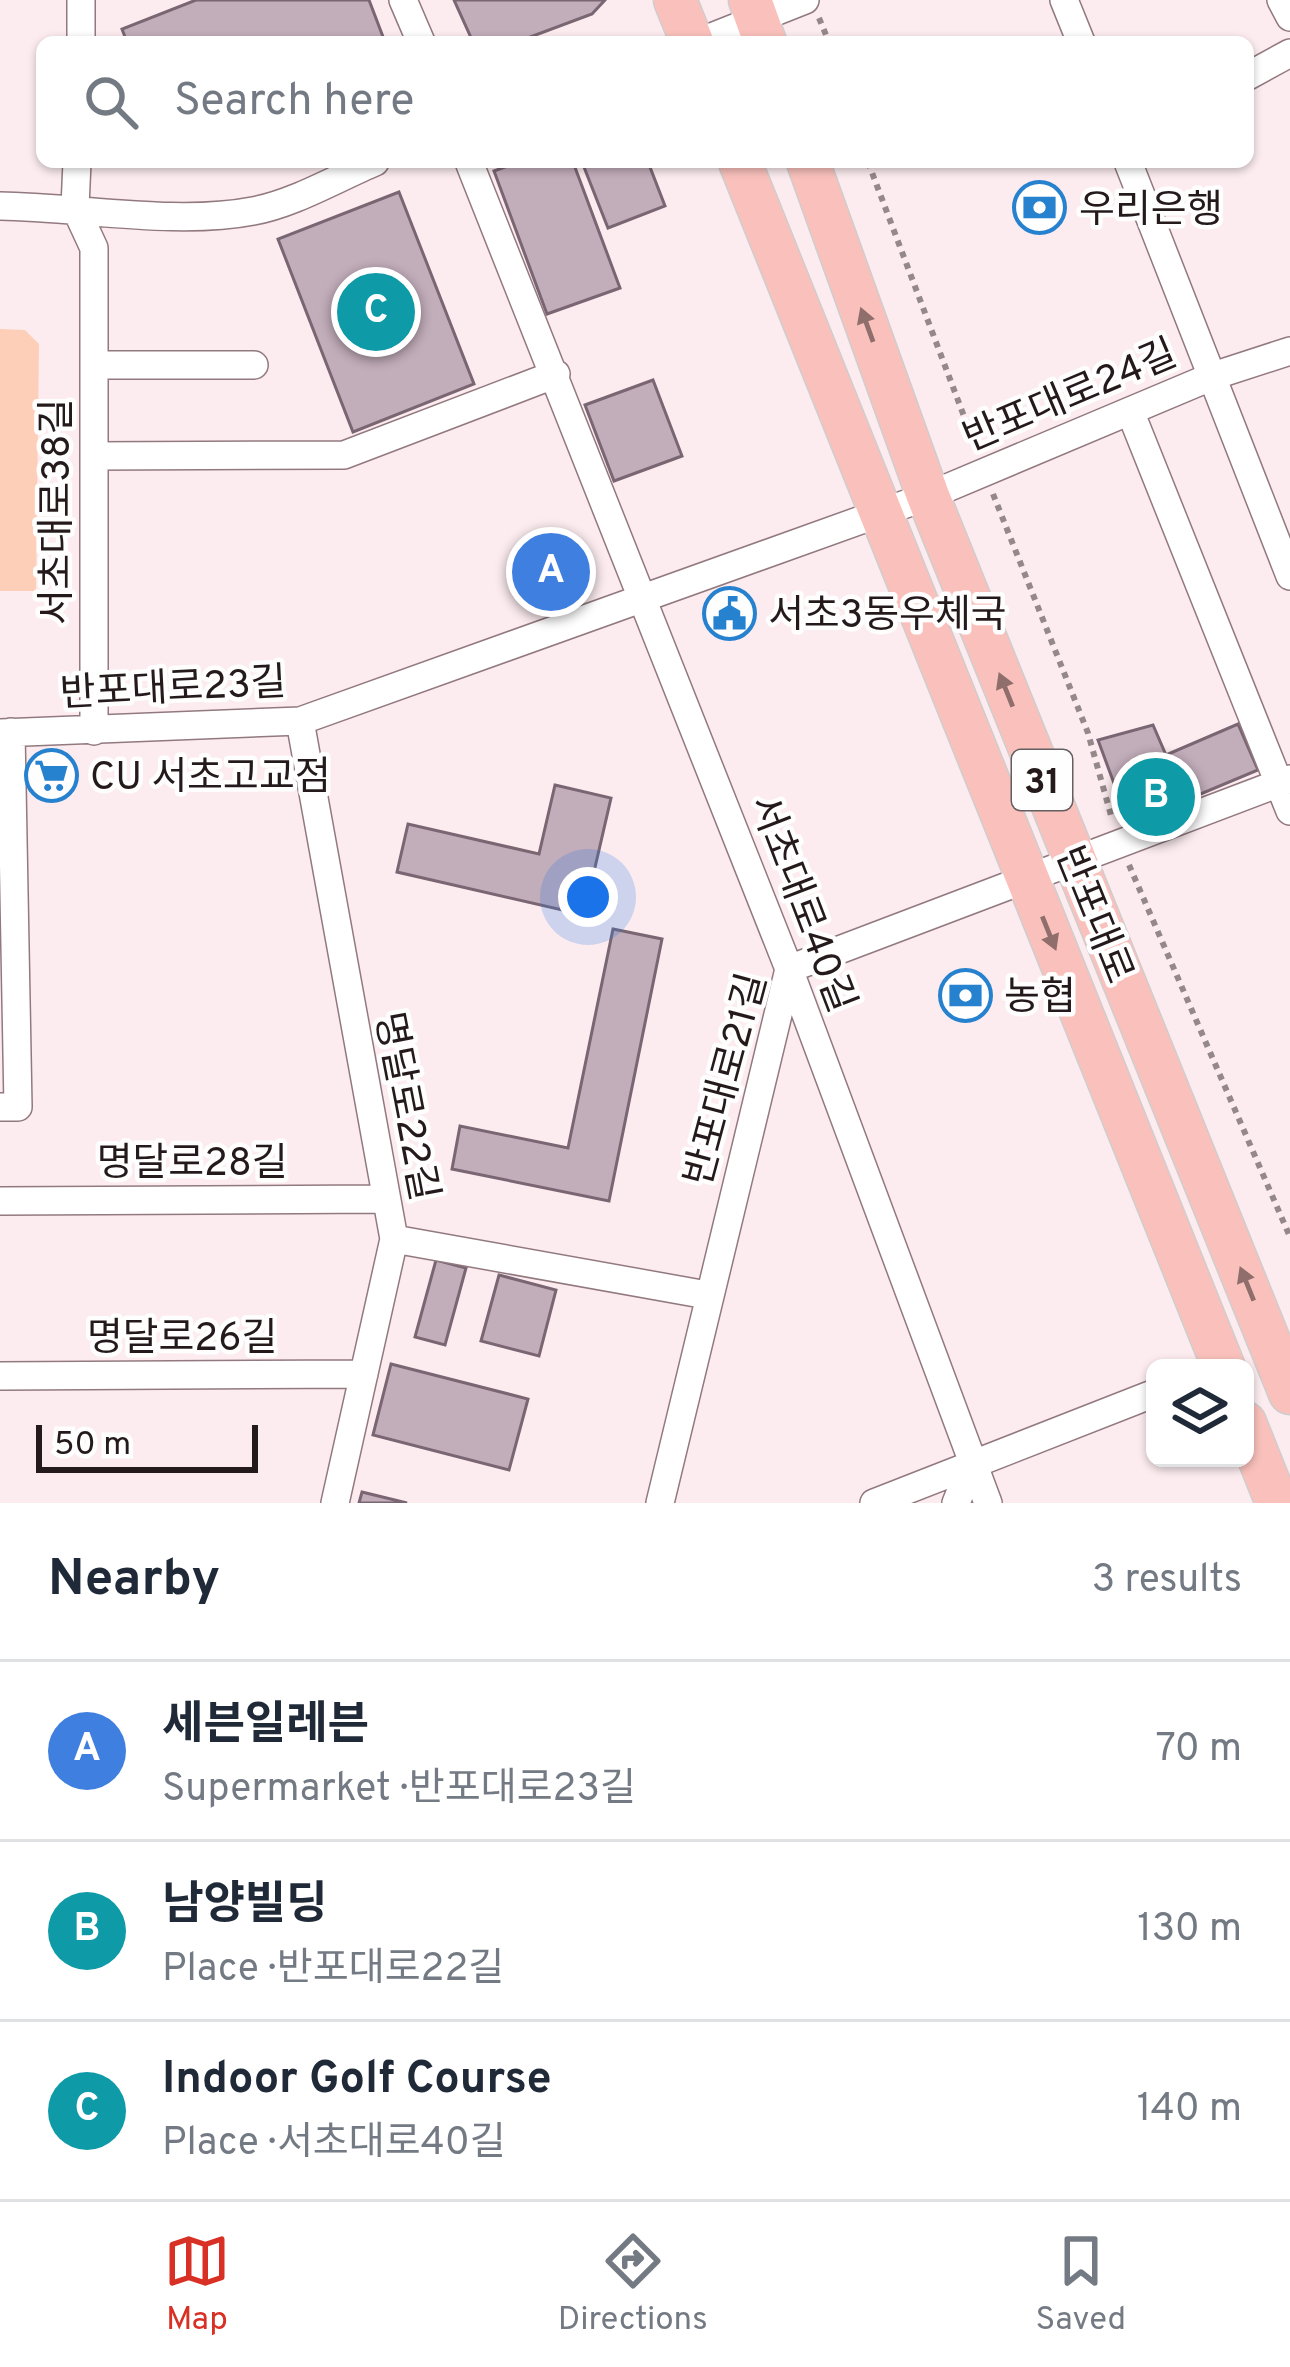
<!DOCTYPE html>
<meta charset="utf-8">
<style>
body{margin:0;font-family:Overpass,"Noto Sans KR",sans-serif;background:#f6f6f7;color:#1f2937}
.controls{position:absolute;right:36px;bottom:36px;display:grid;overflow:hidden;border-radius:18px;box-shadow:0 3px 9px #0004}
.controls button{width:108px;height:108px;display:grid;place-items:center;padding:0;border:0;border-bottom:3px solid #e0e1e3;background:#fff;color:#1f2937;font:60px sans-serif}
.scale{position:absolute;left:36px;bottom:30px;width:222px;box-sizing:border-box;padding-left:12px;border:6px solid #241a1c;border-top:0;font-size:33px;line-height:42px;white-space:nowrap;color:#241a1c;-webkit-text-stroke:9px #fefefe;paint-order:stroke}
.you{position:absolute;left:588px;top:897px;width:42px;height:42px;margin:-30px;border:9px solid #fff;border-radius:50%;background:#1a73e8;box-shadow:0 0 0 18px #1a73e833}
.badge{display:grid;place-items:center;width:78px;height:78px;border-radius:50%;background:#d93025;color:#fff;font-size:39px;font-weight:700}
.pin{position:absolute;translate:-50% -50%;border:6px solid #fff;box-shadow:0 3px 12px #0006}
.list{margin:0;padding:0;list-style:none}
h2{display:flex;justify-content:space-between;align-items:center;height:156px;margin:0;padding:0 48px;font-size:51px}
h2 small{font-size:39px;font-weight:400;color:#747a83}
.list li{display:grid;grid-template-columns:78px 1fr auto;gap:36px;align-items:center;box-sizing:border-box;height:180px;padding:0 48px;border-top:3px solid #e0e1e3}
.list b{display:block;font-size:45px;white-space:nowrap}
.list p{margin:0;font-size:39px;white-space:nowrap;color:#747a83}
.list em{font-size:39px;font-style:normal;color:#747a83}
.icon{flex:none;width:66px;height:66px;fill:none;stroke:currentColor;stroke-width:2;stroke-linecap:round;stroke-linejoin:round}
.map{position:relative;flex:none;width:1290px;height:1503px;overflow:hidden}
.search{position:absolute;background:#fff;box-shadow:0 3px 9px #0004;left:36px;right:36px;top:36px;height:132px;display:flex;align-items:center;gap:30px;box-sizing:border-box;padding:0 42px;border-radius:18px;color:#747a83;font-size:45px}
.sheet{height:696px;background:#fff}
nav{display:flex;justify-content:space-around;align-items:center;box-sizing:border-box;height:168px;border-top:3px solid #e0e1e3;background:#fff;font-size:33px;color:#747a83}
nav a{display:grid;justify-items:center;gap:6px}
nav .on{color:#d93025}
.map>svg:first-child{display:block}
.green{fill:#fdcfb8}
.building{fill:#c2adba;stroke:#7a6673;stroke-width:3}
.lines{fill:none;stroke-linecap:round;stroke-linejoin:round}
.minor-casing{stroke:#92797f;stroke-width:30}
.primary-casing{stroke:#cfcdcd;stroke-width:45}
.path{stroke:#95888a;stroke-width:6;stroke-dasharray:6 6;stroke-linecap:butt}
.minor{stroke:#fff;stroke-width:27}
.primary{stroke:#fac1bc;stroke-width:42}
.oneway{fill:#8f6e6c}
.labels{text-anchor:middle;stroke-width:9;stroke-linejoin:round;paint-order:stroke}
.shield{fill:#fefefe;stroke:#655e60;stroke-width:3}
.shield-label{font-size:36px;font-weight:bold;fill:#241a1c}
.poi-label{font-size:39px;fill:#241a1c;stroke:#fefefe;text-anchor:start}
.street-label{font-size:39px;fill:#241a1c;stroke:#fefefe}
</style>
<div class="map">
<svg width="1290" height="1503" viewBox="0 0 1290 1503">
<rect width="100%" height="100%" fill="#fcecef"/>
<path class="green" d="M0 329 25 330 39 344 36 591H0Z"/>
<path class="building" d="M196 0H369L385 42H127L122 29Z
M454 0H605L592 14 517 42H473Z
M519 162H573L620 288 547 314 494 171Z
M582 162H648L665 206 608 228Z
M399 192 474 384 353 432 278 239Z
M653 380 682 456 614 481 585 405Z
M1238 724 1258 770 1129 824 1098 740 1153 725 1166 755Z
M555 785 611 798 584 915 397 872 408 824 539 854Z
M613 929 662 939 609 1201 452 1169 460 1126 568 1148Z
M436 1260 466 1268 445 1345 415 1337Z
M499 1275 556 1290 539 1356 481 1341Z
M391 1364 528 1399 509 1470 373 1435Z
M362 1492 407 1503H359Z"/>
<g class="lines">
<defs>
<path id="minor" d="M81 0V42
M403 0 421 42
M1064 0 1081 42
M1281 0 1290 17
M699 42 805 0
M1248 76 1290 53
M77 162 75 207 94 248V731
M469 162 789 969 988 1503
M1128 162 1290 576
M0 206C79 207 176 226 253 211 293 204 337 178 375 162
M94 365H254
M1130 411 1290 811
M94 456 344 455 556 374
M300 721 394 1239 335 1503
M0 733 300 721 928 496 1213 376 1290 351
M0 1107H18L11 732
M0 1201 383 1199
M394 1239 707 1295
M0 1376 364 1374
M660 1503 789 969 1290 779
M874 1503 1155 1393
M956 1503 972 1463"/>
<path id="primary" d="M675 0 692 42
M750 0 765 42
M740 162 1224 1368
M808 162 928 496 1290 1393
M1245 1423 1277 1503"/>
</defs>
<use href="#minor" class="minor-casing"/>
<use href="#primary" class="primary-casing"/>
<path class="path" d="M819 18 829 42
M868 162 976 448
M993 494 1088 733 1112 819
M1129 865 1290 1237"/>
<use href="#minor" class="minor"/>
<use href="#primary" class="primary"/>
</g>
<defs><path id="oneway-solid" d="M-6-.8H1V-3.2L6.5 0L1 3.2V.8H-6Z" transform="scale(3)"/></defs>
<g class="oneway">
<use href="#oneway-solid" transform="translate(867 325) rotate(-110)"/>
<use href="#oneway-solid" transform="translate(1006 690) rotate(-112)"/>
<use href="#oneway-solid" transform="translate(1049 933) rotate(68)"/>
<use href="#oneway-solid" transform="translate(1247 1284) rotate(-112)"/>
</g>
<defs>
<symbol id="bank-ring" viewBox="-11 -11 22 22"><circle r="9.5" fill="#fefefe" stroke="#2681ce" stroke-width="1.5"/><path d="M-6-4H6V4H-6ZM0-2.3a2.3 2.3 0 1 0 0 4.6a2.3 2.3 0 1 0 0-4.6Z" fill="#2681ce"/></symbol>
<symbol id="civic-ring" viewBox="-11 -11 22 22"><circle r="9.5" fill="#fefefe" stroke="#2681ce" stroke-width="1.5"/><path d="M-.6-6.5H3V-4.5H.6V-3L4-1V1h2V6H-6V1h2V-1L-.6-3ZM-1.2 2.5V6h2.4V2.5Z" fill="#2681ce"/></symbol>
<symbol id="supermarket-ring" viewBox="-11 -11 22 22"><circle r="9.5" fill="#fefefe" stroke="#2681ce" stroke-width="1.5"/><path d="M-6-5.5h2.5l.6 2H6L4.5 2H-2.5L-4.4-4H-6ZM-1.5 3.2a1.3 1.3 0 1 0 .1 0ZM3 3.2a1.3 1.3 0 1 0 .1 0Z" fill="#2681ce"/></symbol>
</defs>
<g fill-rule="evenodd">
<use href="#bank-ring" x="1010" y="178" width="59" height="59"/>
<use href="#civic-ring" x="700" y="584" width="59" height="59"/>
<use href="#supermarket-ring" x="22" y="746" width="59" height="59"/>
<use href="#bank-ring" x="936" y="966" width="59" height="59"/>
</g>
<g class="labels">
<rect class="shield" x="1012" y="750" width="60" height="60" rx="9"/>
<g class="shield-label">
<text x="1042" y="793">31</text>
</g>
<g class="poi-label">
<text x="1079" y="222">우리은행</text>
<text x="768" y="627">서초3동우체국</text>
<text x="90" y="789">CU 서초고교점</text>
<text x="1004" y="1009">농협</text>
</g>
<g class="street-label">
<text transform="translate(1069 394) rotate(-23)" y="14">반포대로24길</text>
<text transform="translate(55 512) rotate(-90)" y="14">서초대로38길</text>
<text transform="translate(173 686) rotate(-3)" y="14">반포대로23길</text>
<text transform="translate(804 903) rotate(69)" y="14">서초대로40길</text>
<text transform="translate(1096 914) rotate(68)" y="14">반포대로</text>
<text transform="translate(724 1079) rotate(-75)" y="14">반포대로21길</text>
<text transform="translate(408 1106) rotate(79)" y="14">명달로22길</text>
<text x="192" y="1175">명달로28길</text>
<text x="182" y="1350">명달로26길</text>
</g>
</g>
</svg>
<div class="controls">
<button><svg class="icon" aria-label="layers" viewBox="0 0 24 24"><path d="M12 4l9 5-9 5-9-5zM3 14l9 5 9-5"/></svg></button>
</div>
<div class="scale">50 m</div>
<div class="you"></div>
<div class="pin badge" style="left:551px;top:572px;background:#3f7fe0">A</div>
<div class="pin badge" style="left:1156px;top:797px;background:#0f9aa8">B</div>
<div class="pin badge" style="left:376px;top:312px;background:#0f9aa8">C</div>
<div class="search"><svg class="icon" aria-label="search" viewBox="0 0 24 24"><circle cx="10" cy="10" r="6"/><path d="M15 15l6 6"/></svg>Search here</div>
</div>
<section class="sheet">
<h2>Nearby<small>3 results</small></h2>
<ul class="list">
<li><span class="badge" style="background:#3f7fe0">A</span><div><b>세븐일레븐</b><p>Supermarket · 반포대로23길</p></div><em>70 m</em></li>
<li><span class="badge" style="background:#0f9aa8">B</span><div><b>남양빌딩</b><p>Place · 반포대로22길</p></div><em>130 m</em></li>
<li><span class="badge" style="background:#0f9aa8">C</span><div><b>Indoor Golf Course</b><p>Place · 서초대로40길</p></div><em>140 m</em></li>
</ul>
</section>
<nav>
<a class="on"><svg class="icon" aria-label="map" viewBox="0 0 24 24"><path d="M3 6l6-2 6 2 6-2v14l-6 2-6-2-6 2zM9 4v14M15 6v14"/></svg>Map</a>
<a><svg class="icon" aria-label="directions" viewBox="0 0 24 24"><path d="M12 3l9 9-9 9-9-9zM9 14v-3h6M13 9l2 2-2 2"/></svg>Directions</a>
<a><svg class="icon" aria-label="saved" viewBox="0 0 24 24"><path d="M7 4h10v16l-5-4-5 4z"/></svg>Saved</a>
</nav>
